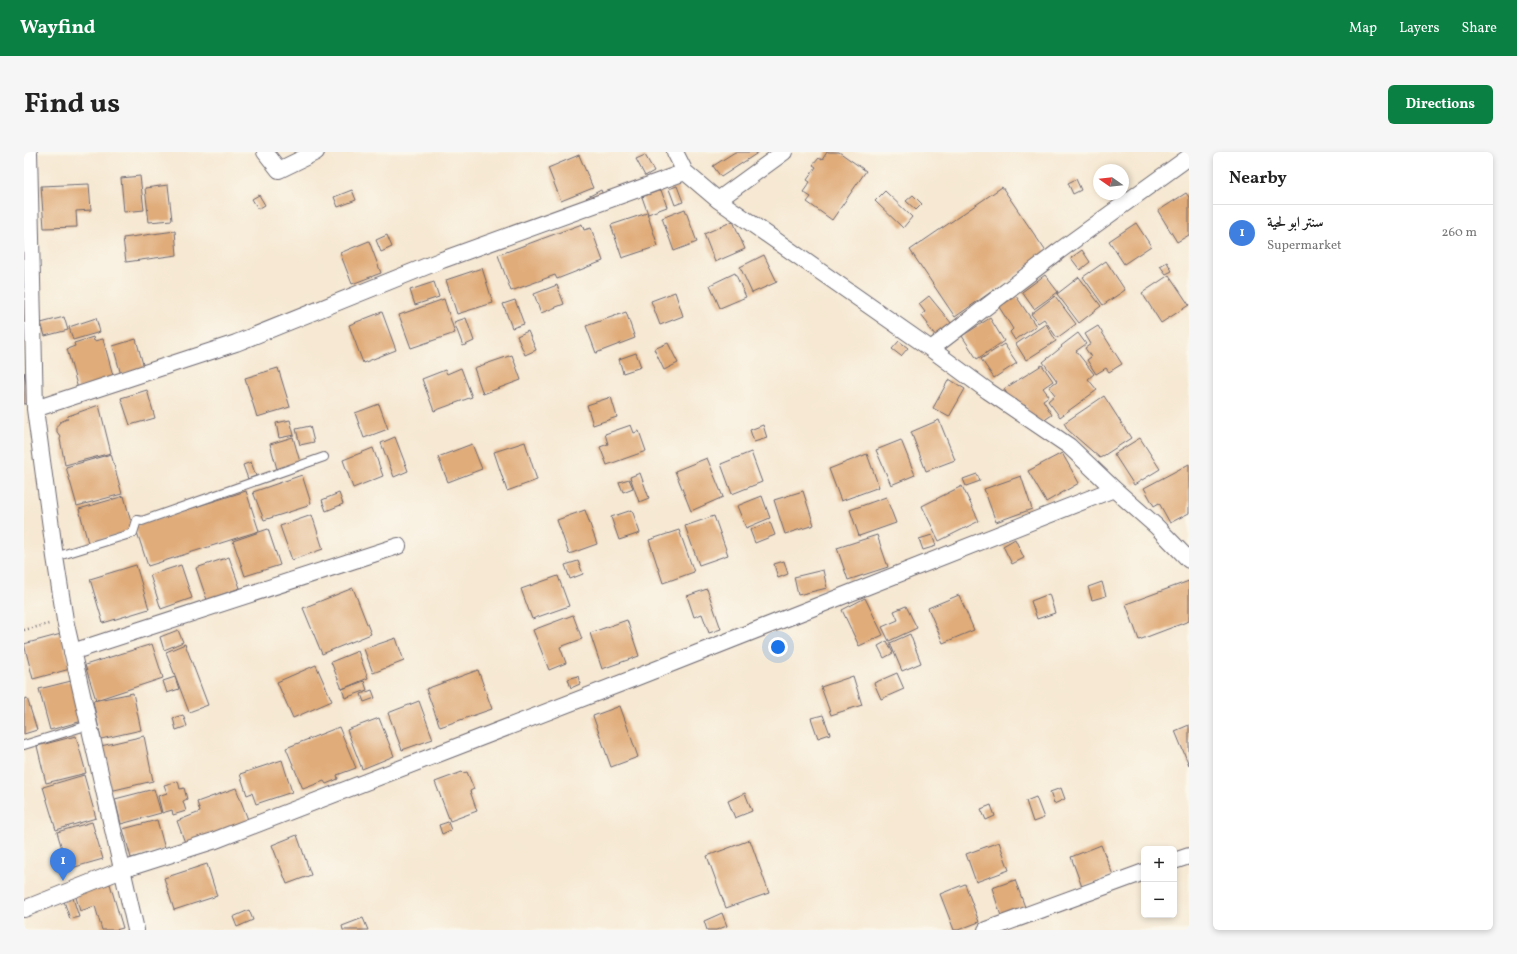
<!DOCTYPE html>
<meta charset="utf-8">
<style>
body{margin:0;font-family:Vollkorn,Amiri,serif;background:#f6f6f6;color:#222}
.controls{position:absolute;right:12px;bottom:12px;display:grid;overflow:hidden;border-radius:6px;box-shadow:0 2px 6px #0003}
.controls button{width:36px;height:36px;display:grid;place-items:center;padding:0;border:0;border-bottom:1px solid #e0e0e0;background:#fff;color:#222;font:20px sans-serif}
.compass{position:absolute;left:1069px;top:12px;width:36px;height:36px;border-radius:50%;background:#fff;box-shadow:0 2px 6px #0003;rotate:284deg}
.you{position:absolute;left:754px;top:495px;width:14px;height:14px;margin:-10px;border:3px solid #fff;border-radius:50%;background:#1a73e8;box-shadow:0 0 0 6px #1a73e833}
.badge{display:grid;place-items:center;width:26px;height:26px;border-radius:50%;background:#0b8043;color:#fff;font-size:13px;font-weight:700}
.pin{position:absolute;translate:-50% -33px;filter:drop-shadow(0 1px 2px #0008)}
.pin::after{content:'';position:absolute;top:21px;width:14px;height:12px;background:inherit;clip-path:polygon(0 0,100% 0,50% 100%)}
.list{margin:0;padding:0;list-style:none}
h2{display:flex;justify-content:space-between;align-items:center;height:52px;margin:0;padding:0 16px;font-size:17px}
h2 small{font-size:13px;font-weight:400;color:#767676}
.list li{display:grid;grid-template-columns:26px 1fr auto;gap:12px;align-items:center;box-sizing:border-box;height:56px;padding:0 16px;border-top:1px solid #e0e0e0}
.list b{display:block;font-size:15px;white-space:nowrap}
.list p{margin:0;font-size:13px;white-space:nowrap;color:#767676}
.list em{font-size:13px;font-style:normal;color:#767676}
.map{position:relative;flex:none;width:1165px;height:778px;overflow:hidden;border-radius:6px}
header{display:flex;align-items:center;gap:24px;box-sizing:border-box;height:56px;padding:0 20px;background:#0b8043;color:#fff}
header strong{font-size:19px}
nav{display:flex;gap:22px;margin-inline-start:auto;font-size:14px}
.intro{display:flex;align-items:center;justify-content:space-between;box-sizing:border-box;height:96px;padding:0 24px}
h1{margin:0;font-size:28px}
.button{padding:10px 18px;border-radius:6px;background:#0b8043;color:#fff;font-size:14px;font-weight:700}
main{display:flex;gap:24px;padding:0 24px}
aside{flex:1;background:#fff;border-radius:6px;box-shadow:0 2px 6px #0003}
.map>svg:first-child{display:block}
.building{fill:#e0ac79}
.lines{fill:none;stroke-linecap:round;stroke-linejoin:round}
.lane-casing{stroke:#6c6770;stroke-width:10}
.street-casing{stroke:#6c6770;stroke-width:18}
.path{stroke:#6c6770;stroke-width:2.5;stroke-dasharray:1 3;stroke-linecap:butt}
.lane{stroke:#fff;stroke-width:8}
.street{stroke:#fff;stroke-width:16}
</style>
<header>
<strong>Wayfind</strong>
<nav><a>Map</a><a>Layers</a><a>Share</a></nav>
</header>
<div class="intro"><h1>Find us</h1><a class="button">Directions</a></div>
<main>
<div class="map">
<svg width="1165" height="778" viewBox="0 0 1165 778">
<rect width="100%" height="100%" fill="#fbf7ec"/>
<filter id="ink" filterUnits="userSpaceOnUse"><feTurbulence type="fractalNoise" baseFrequency=".025" numOctaves="2"/><feDisplacementMap in="SourceGraphic" scale="8" xChannelSelector="R" yChannelSelector="G"/><feConvolveMatrix kernelMatrix="1 2 1 2 8 2 1 2 1" color-interpolation-filters="sRGB"/></filter>
<filter id="wash" filterUnits="userSpaceOnUse"><feTurbulence type="fractalNoise" baseFrequency=".012" numOctaves="4" result="noise"/><feDisplacementMap in="SourceGraphic" scale="16" xChannelSelector="R" yChannelSelector="G"/><feGaussianBlur stdDeviation="0.9" result="paint"/><feColorMatrix in="noise" values="0 0 0 0 0 0 0 0 0 0 0 0 0 0 0 0 0 1.4 0 .05"/><feComposite in="paint" operator="in"/></filter>
<g filter="url(#wash)">
<rect width="100%" height="100%" fill="#f6e8d2"/>
<g id="blocks">
<path class="building" d="M711 0H735L697 25 689 14Z
M803 0H815L842 19 808 68 783 50 787 45 779 40 786 30 783 28 792 15 789 13 795 6 798 8Z
M555 3 569 36 537 49 524 16Z
M621 3 630 19 621 24 612 7Z
M116 24 120 58 100 60 97 26Z
M1052 27 1057 38 1049 42 1044 31Z
M65 32 67 58 52 59 53 75 20 76 17 34Z
M144 33 148 68 125 70 121 36Z
M653 34 659 50 651 53 645 37Z
M978 35 1023 101 931 165 886 98Z
M328 38 332 48 314 55 310 45Z
M577 38 580 45 566 52 562 46Z
M637 38 643 55 624 62 618 45Z
M861 39 888 65 879 76 851 49Z
M1162 41 1165 45V83L1153 90 1134 59Z
M235 43 241 53 234 57 228 47Z
M889 43 898 52 892 58 882 49Z
M661 57 673 90 650 99 638 66Z
M623 61 634 94 598 106 587 73Z
M709 69 721 97 691 110 680 82Z
M1112 71 1127 94 1100 112 1085 89Z
M558 72 560 78 567 76 579 109 533 127 531 123 487 139 474 103Z
M151 79 153 103 102 110 99 86Z
M363 83 368 95 357 100 352 88Z
M345 89 357 121 328 132 316 101Z
M1058 98 1066 110 1056 118 1047 106Z
M740 103 753 130 728 141 716 115Z
M1082 109 1101 138 1079 153 1059 125Z
M1143 110 1148 119 1142 122 1136 114Z
M458 116 469 151 433 162 422 128Z
M711 121 722 145 696 156 686 133Z
M1021 123 1034 140 1010 157 998 140Z
M1145 123 1165 153 1137 171 1118 141Z
M1055 125 1077 154 1055 171 1033 142Z
M410 130 415 145 391 153 386 138Z
M533 133 540 152 517 161 510 142Z
M651 140 659 164 636 173 627 149Z
M905 144 928 172 912 185 903 174 904 172 897 163 901 160 895 152Z
M992 144 1012 174 991 188 986 180 989 177 975 155Z
M1031 144 1052 172 1033 186 1020 167 1014 171 1007 162Z
M420 147 431 181 387 196 375 163Z
M491 148 500 172 488 176 479 152Z
M358 160 372 198 339 211 325 173Z
M602 160 611 186 572 201 562 174Z
M40 165 44 178 21 184 17 171Z
M72 166 76 180 49 188 45 175Z
M442 166 450 189 439 194 430 170Z
M966 166 980 189 953 207 938 184Z
M1022 172 1032 189 1002 208 992 192Z
M1074 174 1098 212 1085 220 1082 216 1072 222 1063 208 1067 205 1061 196 1067 192 1061 182Z
M504 179 512 198 501 203 493 184Z
M1054 181 1062 192 1052 199 1070 222 1064 227 1073 238 1036 265 1024 249 1031 243 1025 235 1033 229 1019 210 1038 195 1037 194Z
M69 185 70 189 79 187 90 227 54 237 43 197 51 194 50 191Z
M112 187 120 216 97 223 89 194Z
M875 189 884 196 877 204 868 197Z
M644 191 654 211 640 218 630 197Z
M980 192 993 211 970 226 957 207Z
M612 201 617 215 599 221 595 207Z
M488 203 497 228 459 242 450 216Z
M1018 213 1029 229 1019 236 1025 244 1019 248 1028 263 1016 271 1006 262 1001 253 997 255 992 247 988 250 980 237Z
M254 216 266 255 233 265 221 226Z
M437 216 448 245 410 259 398 227 421 218 423 222Z
M0 220 6 251 0 252Z
M925 227 941 237 925 265 909 256Z
M123 238 131 266 106 273 97 246Z
M1080 244 1107 286 1076 306 1044 278 1040 271Z
M587 245 593 265 569 273 563 253Z
M355 252 364 277 340 286 331 261Z
M75 253 87 301 41 313 36 287 37 285 33 280V274L36 270 43 267 44 264Z
M266 268 270 283 255 286 252 271Z
M915 268 931 308 902 319 887 280Z
M607 273 610 281 615 279 622 299 583 313 576 295 584 292 581 282Z
M739 273 743 286 730 290 726 278Z
M286 274 290 290 276 293 272 277Z
M269 285 276 310 253 317 246 292Z
M371 285 384 319 370 325 357 291Z
M1116 286 1136 317 1110 333 1090 302Z
M877 288 891 323 867 333 852 298Z
M501 290 513 328 483 339 470 300Z
M448 292 458 317 424 330 414 305Z
M349 296 359 324 329 336 319 308Z
M727 300 738 330 708 342 697 312Z
M1038 301 1055 331 1022 350 1004 319Z
M87 302 98 342 53 354 42 315Z
M843 302 855 335 817 349 805 317Z
M683 306 699 345 667 359 651 319Z
M227 310 232 324 224 327 219 313Z
M1165 312V361L1146 371 1135 351 1130 354 1120 336Z
M616 321 625 346 615 350 606 325Z
M953 322 956 329 942 334 939 327Z
M278 323 287 351 283 352 284 354 240 368 229 340Z
M997 324 1008 357 972 370 960 337Z
M605 327 609 336 599 340 595 330Z
M938 334 955 369 915 389 898 354Z
M222 339 235 379 124 414 111 374Z
M779 339 790 373 761 382 750 348Z
M315 341 319 352 302 359 298 348Z
M100 344 109 378 64 391 55 357Z
M738 344 746 366 722 376 713 354Z
M862 345 872 371 835 384 826 358Z
M561 358 573 392 545 402 533 368Z
M608 358 616 381 595 388 587 365Z
M288 363 299 397 268 408 256 374Z
M690 364 704 403 675 413 661 374Z
M746 370 751 383 731 391 726 378Z
M244 377 256 413 221 424 209 389Z
M655 378 670 420 639 431 625 388Z
M853 383 864 415 824 428 813 396Z
M908 383 912 394 899 398 895 387Z
M991 387 1000 406 988 412 979 394Z
M205 405 216 436 183 448 172 416Z
M554 409 559 422 546 427 541 413Z
M760 409 764 422 754 426 750 412Z
M112 413 125 457 79 471 66 427Z
M157 413 168 446 137 457 126 423Z
M799 418 803 436 774 443 770 425Z
M534 424 545 454 508 467 497 437Z
M1165 429V469L1115 488 1102 452Z
M1078 430 1082 444 1068 448 1064 435Z
M329 436 347 482 298 502 279 456Z
M683 437 697 477 685 481 678 462 670 465 663 444Z
M1025 442 1031 461 1013 467 1007 449Z
M935 443 950 478 919 491 904 456Z
M841 446 859 483 835 494 818 458Z
M882 454 893 476 865 489 858 475 874 468 870 459Z
M549 463 558 487 536 495 542 511 525 518 509 478Z
M603 468 615 504 578 517 566 481Z
M154 478 159 490 140 498 136 485Z
M37 482 46 517 9 527 0 492Z
M886 482 897 511 878 519 866 491Z
M372 486 380 509 349 521 340 497Z
M863 489 869 501 860 506 854 494Z
M128 492 139 526 72 548 61 513Z
M161 492 184 553 165 560 142 500Z
M334 499 344 526 318 537 307 510Z
M292 513 308 549 269 566 253 530Z
M454 518 468 557 416 575 402 537Z
M873 521 880 537 857 547 850 531Z
M554 524 556 532 547 536 544 527Z
M829 524 838 553 807 563 797 535Z
M151 525 155 537 143 541 139 529Z
M51 528 62 568 26 578 15 537Z
M340 529 343 538 321 546 318 537Z
M348 538 351 546 340 550 337 542Z
M109 541 117 578 77 587 69 549Z
M3 546 13 578 0 582V547Z
M395 549 409 587 378 598 364 561Z
M596 554 614 605 587 615 569 564Z
M159 563 163 574 152 578 149 566Z
M799 563 806 582 794 586 787 566Z
M355 566 370 604 338 617 323 578Z
M1165 573V613L1151 579Z
M315 575 332 616 313 623 314 627 302 632 300 629 279 637 262 596Z
M52 584 62 621 22 631 13 594Z
M120 584 129 629 86 639 77 594Z
M258 608 268 640 232 652 228 641 223 643 216 622Z
M438 620 439 621 443 620 450 637 446 639 453 659 426 669 411 630Z
M60 623 72 666 32 678 19 635Z
M154 629 156 637 160 636 163 647 159 649 162 659 149 663 148 658 138 661 134 644 143 641 140 633Z
M212 636 226 673 163 696 153 669 176 660 173 650Z
M1037 636 1041 647 1030 652 1026 640Z
M130 637 137 661 97 672 91 647Z
M721 641 728 659 711 666 704 649Z
M1012 645 1020 666 1009 670 1002 649Z
M967 653 971 664 962 668 957 657Z
M133 668 141 697 107 706 99 677Z
M68 670 79 707 44 717 33 680Z
M424 670 427 678 418 682 415 673Z
M273 683 287 723 263 732 248 693Z
M726 688 745 741 702 756 683 704Z
M975 690 985 718 952 730 942 702Z
M1077 693 1089 723 1058 735 1047 705Z
M183 712 193 744 150 758 140 726Z
M991 728 1001 755 977 764 968 736Z
M86 732 99 776 91 778H78L71 754 56 759 51 742Z
M941 732 955 770 934 778H930L916 742Z
M49 746 55 765 46 767 40 749Z
M225 758 229 768 213 775 209 765Z
M698 761 703 774 692 778H683L680 769Z
M339 766 344 778H319L318 774Z"/>
</g>
</g>
<g filter="url(#ink)">
<use href="#blocks" fill-opacity="0" stroke="#6c6770" stroke-width="1"/>
<g class="lines">
<defs>
<path id="lane" d="M31 405 109 381 113 368 118 369 300 305
M0 593 65 573"/>
<path id="street" d="M5 0 11 257 31 405 41 468 112 778
M241 0 255 18 292 0
M651 0 661 20 694 48 907 197 964 239 1045 294 1090 337 1132 374 1165 408
M694 48 760 0
M907 197 1035 99 1165 5
M11 257 212 191 418 108 661 20
M48 500 374 394
M1150 709 1165 704
M0 757 98 718 189 689 608 527 1090 337
M962 778 1120 720"/>
</defs>
<use href="#lane" class="lane-casing"/>
<use href="#street" class="street-casing"/>
<path class="path" d="M0 478 25 472"/>
<use href="#lane" class="lane"/>
<use href="#street" class="street"/>
</g>
</g>
</svg>
<div class="controls">
<button>+</button>
<button>−</button>
</div>
<svg class="compass" viewBox="-18 -18 36 36"><path d="M0-13l5 13h-10z" fill="#e53935"/><path d="M0 13l5-13h-10z" fill="#767676"/></svg>
<div class="you"></div>
<div class="pin badge" style="left:39px;top:729px;background:#3f7fe0">1</div>
</div>
<aside>
<h2>Nearby<small></small></h2>
<ul class="list">
<li><span class="badge" style="background:#3f7fe0">1</span><div><b>سنتر ابو لحية</b><p>Supermarket</p></div><em>260 m</em></li>
</ul>
</aside>
</main>
